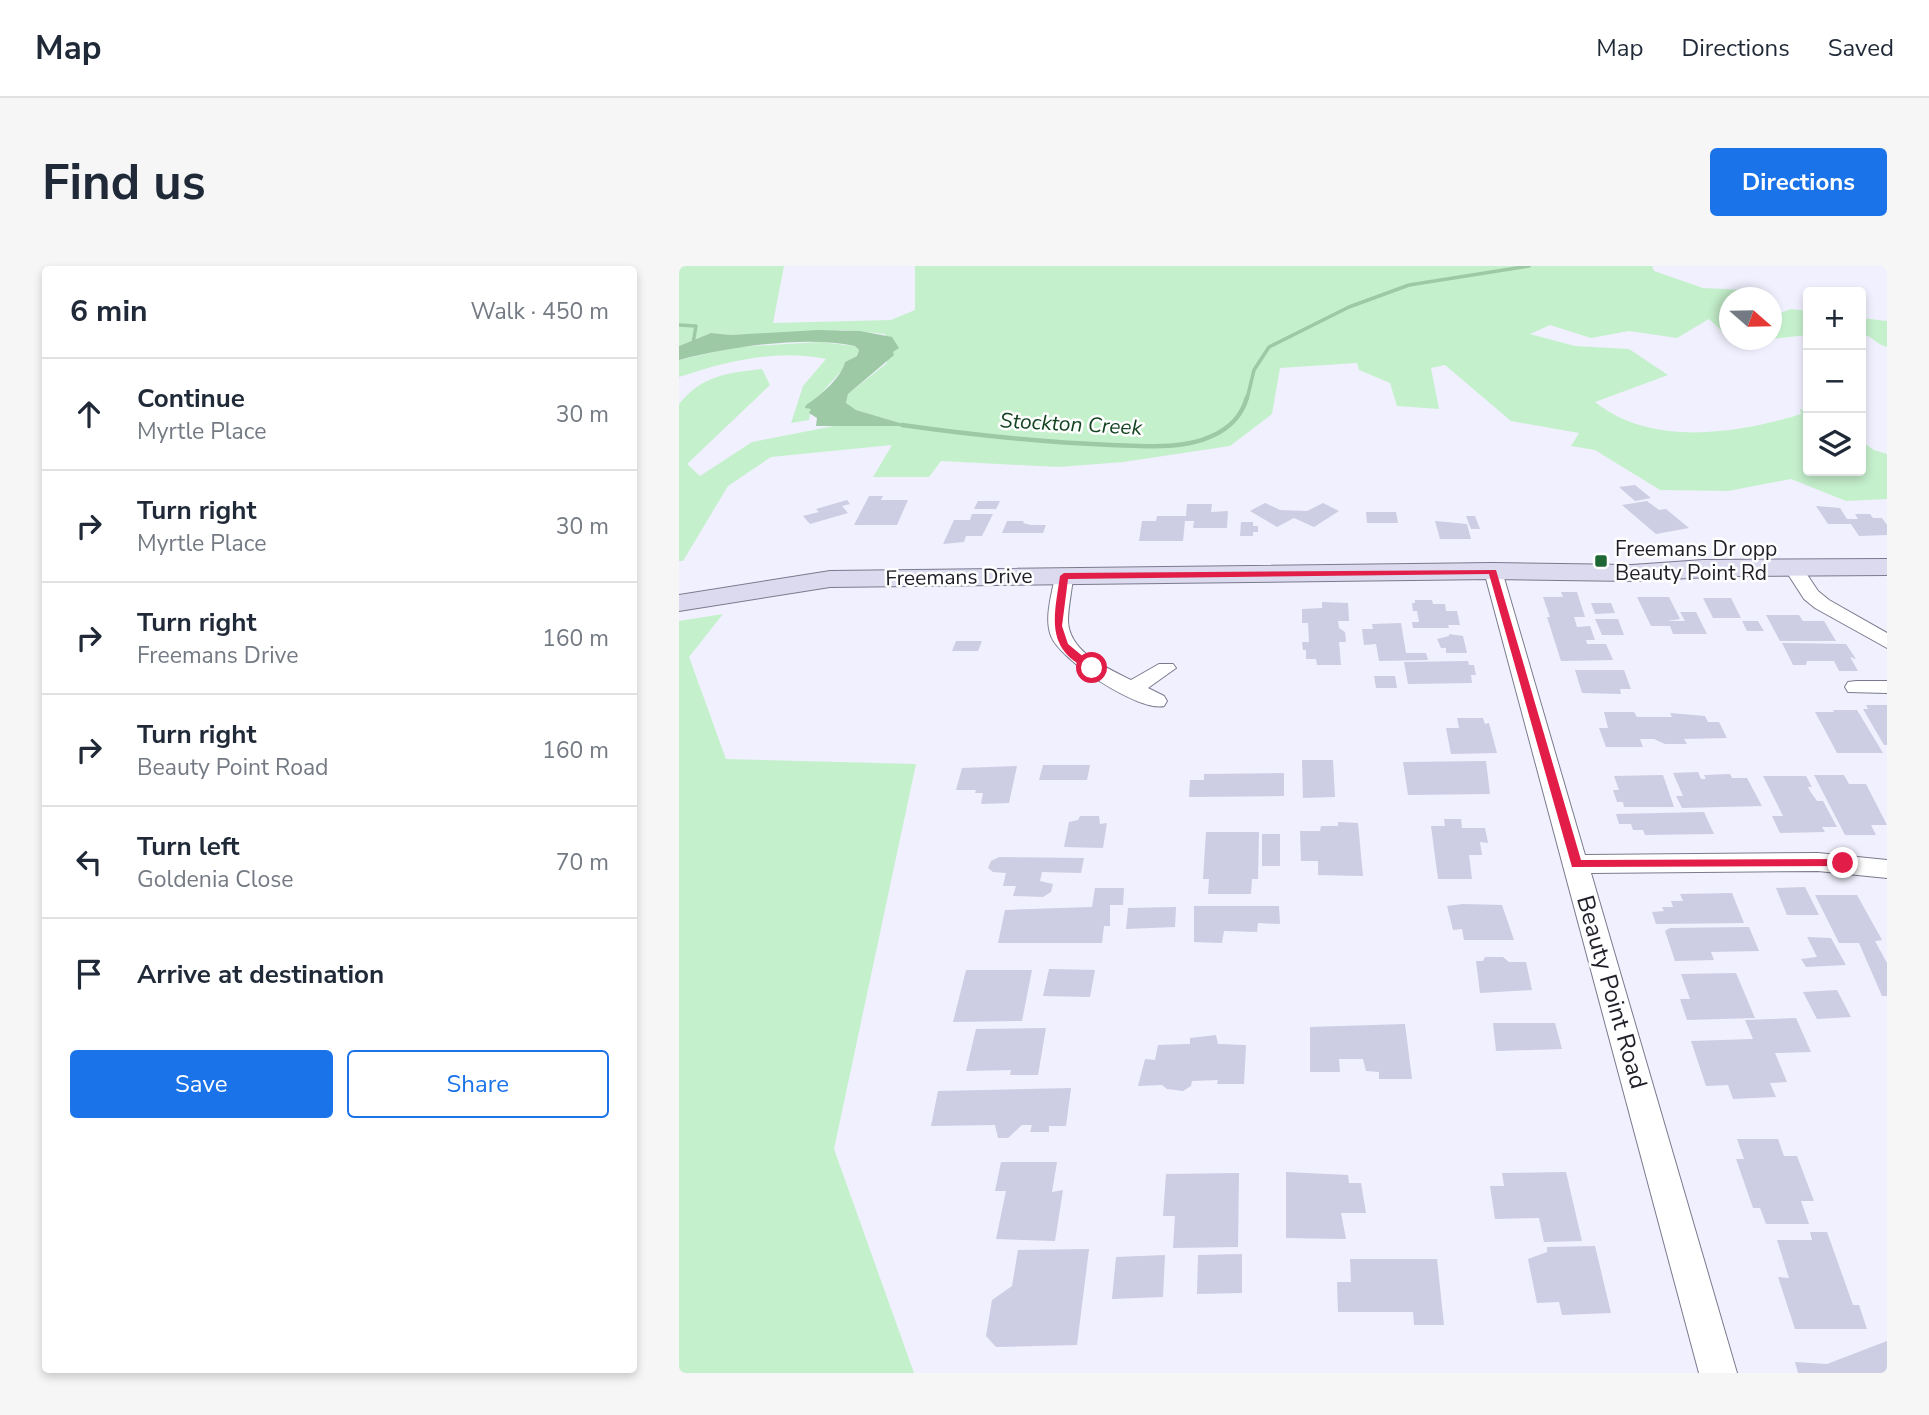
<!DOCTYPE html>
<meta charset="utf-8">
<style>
body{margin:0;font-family:"Nunito Sans",sans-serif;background:#f6f6f7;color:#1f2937}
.controls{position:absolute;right:21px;top:21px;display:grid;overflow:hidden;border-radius:7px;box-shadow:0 4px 10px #0003}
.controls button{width:63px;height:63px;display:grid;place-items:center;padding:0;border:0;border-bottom:2px solid #e0e1e3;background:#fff;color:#1f2937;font:35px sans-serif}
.compass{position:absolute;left:1040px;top:21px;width:63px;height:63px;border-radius:50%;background:#fff;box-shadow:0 4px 10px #0003;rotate:110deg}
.stop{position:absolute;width:21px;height:21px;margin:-16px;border:5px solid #e11d48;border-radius:50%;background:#fff}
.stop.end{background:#e11d48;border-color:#fff;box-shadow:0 2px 7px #0008}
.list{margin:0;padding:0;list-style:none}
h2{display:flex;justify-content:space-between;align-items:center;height:91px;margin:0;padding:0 28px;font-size:30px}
h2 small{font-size:23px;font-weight:400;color:#747a83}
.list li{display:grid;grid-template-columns:46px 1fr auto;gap:21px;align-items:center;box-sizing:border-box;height:112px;padding:0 28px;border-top:2px solid #e0e1e3}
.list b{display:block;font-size:26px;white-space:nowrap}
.list p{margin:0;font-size:23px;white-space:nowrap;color:#747a83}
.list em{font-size:23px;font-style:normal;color:#747a83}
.actions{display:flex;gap:14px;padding:21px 28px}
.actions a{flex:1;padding:16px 0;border:2px solid #1a73e8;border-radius:7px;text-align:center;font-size:24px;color:#1a73e8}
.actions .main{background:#1a73e8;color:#fff}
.icon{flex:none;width:38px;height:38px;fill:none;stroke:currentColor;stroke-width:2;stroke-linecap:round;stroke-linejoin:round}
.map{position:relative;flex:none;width:1208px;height:1107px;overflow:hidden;border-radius:7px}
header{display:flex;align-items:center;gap:42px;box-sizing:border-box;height:98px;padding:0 35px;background:#fff;border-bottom:2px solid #e0e1e3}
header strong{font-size:33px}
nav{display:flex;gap:38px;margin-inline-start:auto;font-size:24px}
.intro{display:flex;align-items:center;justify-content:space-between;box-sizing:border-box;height:168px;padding:0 42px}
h1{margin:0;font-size:49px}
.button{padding:18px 32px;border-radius:7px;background:#1a73e8;color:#fff;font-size:24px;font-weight:700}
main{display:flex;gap:42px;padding:0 42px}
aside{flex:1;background:#fff;border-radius:7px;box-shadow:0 4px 10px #0003}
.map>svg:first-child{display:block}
.green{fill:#c5f0cc}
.water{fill:#9ec9a5}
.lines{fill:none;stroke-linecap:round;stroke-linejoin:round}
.stream-far1{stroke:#9ec9a5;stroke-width:3.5}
.stream{stroke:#9ec9a5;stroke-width:4.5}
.building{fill:#cdcde4}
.minor-casing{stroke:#7a7a8f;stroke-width:2}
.secondary-casing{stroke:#7a7a8f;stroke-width:2}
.minor{fill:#fff;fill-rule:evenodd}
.secondary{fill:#dbdaef;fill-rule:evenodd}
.route{fill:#e11d48}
.poi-dot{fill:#1e6734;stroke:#fefefe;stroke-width:2.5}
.labels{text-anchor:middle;stroke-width:5;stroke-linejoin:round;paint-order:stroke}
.far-water-label{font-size:21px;font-style:italic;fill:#134321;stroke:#fefefe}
.far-poi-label{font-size:21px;fill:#1f1f28;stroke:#fefefe;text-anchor:start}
.far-street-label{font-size:21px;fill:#1f1f28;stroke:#fefefe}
.street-label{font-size:24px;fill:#1f1f28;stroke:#fefefe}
</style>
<header>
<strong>Map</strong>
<nav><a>Map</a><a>Directions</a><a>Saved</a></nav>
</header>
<div class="intro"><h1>Find us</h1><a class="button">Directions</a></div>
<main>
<aside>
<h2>6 min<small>Walk · 450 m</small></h2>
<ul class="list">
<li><svg class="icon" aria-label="ahead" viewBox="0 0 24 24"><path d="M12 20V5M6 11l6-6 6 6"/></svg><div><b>Continue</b><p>Myrtle Place</p></div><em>30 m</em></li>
<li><svg class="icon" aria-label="right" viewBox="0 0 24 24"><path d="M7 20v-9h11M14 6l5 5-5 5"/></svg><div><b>Turn right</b><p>Myrtle Place</p></div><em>30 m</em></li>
<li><svg class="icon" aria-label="right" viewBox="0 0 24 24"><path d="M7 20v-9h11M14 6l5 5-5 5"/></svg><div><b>Turn right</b><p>Freemans Drive</p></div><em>160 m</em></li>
<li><svg class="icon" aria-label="right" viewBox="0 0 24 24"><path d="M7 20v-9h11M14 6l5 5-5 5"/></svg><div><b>Turn right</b><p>Beauty Point Road</p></div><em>160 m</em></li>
<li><svg class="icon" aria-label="left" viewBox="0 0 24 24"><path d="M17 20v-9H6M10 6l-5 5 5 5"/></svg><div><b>Turn left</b><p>Goldenia Close</p></div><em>70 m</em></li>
<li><svg class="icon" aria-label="arrive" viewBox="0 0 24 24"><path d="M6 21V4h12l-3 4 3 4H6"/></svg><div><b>Arrive at destination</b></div></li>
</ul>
<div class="actions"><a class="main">Save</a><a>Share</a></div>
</aside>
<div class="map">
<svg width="1208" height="1107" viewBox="0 0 1208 1107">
<rect width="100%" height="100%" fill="#f0f0fe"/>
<path class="green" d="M0 0H105L94 57 212 54 236 44V0H973L975 5 1024 22 1066 24 1073 31 1050 32V72L1030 53 998 72 950 65 912 72 871 59 851 68 896 80 950 83 989 109 916 136C972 181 1059 168 1122 148L1121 143 1129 146V205H1182V175L1195 184 1208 188V233L1167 235 1112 213 1049 225 981 224 916 184 892 180 900 167 832 155 766 99 752 102 760 143 718 140 711 117 680 104 678 97 601 102 593 148 551 180 444 196 380 201 262 195 250 211H194L213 179 92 191 49 220 4 295H0V138C24 109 48 107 83 103L91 119 8 198 21 210 73 176 155 160 227 159 177 144 167 138 169 128 208 97 206 68 165 64 52 69 32 67 0 80Z
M1112 43 1129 45V69L1093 73V50Z
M1182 52 1208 55V81C1198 79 1191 68 1182 68Z
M141 76 176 80 180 84 178 90 166 96 165 102 136 134 127 139 132 143 130 154 112 157 124 120 147 93C98 83 47 95 0 111V94L58 81Z
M44 348 10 391 47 493 237 498 155 883 235 1107H0V355Z"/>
<path class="water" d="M139 64 181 65 213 71 220 82 214 86 215 89 169 128 167 137 177 144 231 160H137L138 152 130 147 132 143 126 142 127 139C140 131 163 111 166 96L178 90 180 84 176 80C125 69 51 81 0 94V80L32 67 52 69Z"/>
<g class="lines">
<path class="stream-far1" d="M0 59 17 60 13 83
M568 133 575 104 590 81 670 41 730 19 850 0"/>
<path class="stream" d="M223 159C293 169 362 176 432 179 465 180 503 184 533 170 551 162 563 150 568 131"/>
</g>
<path class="building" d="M956 219 972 232 956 235 940 221Z
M190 230H204L202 234H229L218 259H175Z
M168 234 171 238 163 240 169 247 131 258 124 250 140 246 137 243Z
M299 235H321L317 243H295Z
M968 235 980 244 987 243 1010 262 977 268 943 239Z
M586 237 601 244 628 245 644 237 660 245 635 261 615 252 598 261 571 245Z
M508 238H533L532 246 549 245 548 262H514L515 255H506L504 275H460L463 255H477L478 250H507Z
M1137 240 1161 242 1168 253H1179L1176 248H1191L1194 252H1203L1208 259V269L1180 270 1172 258H1149Z
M687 246H717L719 257H688Z
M293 248H314L303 270H287L285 276 264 278 275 254H291Z
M787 250H796L801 263H792Z
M328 255H345L344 257 352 259H367L364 267H323Z
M756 255 788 258 792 273H761Z
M562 256H574V260H579V266H574V270H561Z
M882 326H898L906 351H895L898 361 911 360 916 374H907L908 378H927L934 394 882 395 868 351H871L864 331H884Z
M958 331H990L1001 353 988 355H1006L1001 346H1017L1028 368H994L991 360H972Z
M1024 332H1052L1062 352H1034Z
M736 334H753L754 338H766L767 345H778L781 359H769L770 362H734L733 356H740L738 345H734L733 337H736Z
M643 336 669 337 670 355H659L660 362 666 366 667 376H660L662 399H638L637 393H627V384H624L623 376H630L629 357H623V343L643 342Z
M912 337H932L936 347 916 348Z
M1087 349H1120L1124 355H1145L1157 375H1101Z
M916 353H939L945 369H923Z
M1063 355H1079L1085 365H1068Z
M722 357 727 387H747L749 394 700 395 697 378 685 379 683 363H694L693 358Z
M770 368 784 370 788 387H767V382H762L758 373 770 370Z
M277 375H303L299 385H273Z
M1103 377 1167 378 1177 393 1171 391 1179 405H1160L1155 395H1128L1127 399H1114Z
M789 395 790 399H795L797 409H792L793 417 729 418 725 396Z
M896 404H945L952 423H941L942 428 903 427Z
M695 410H716L718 422H697Z
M1187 439H1208V479H1205L1184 443H1189Z
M1154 444H1178L1204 487H1158L1136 446H1155Z
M925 446H955L958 451H993L991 447 1026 450 1029 456H1040L1048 472 1005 473 1008 478H986L975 473H961L964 481H927L920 462H929Z
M778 452H804L806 458 810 457 818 487 772 488 767 462H780Z
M623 494H654L656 531 624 532Z
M807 495 811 528 729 529 724 496Z
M364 499H411L408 514H360Z
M338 500 330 537 302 538 304 527H296L297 524H277L283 502Z
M1019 506 1022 513H1027L1025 509 1051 508 1053 512H1068L1083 540 1003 542 997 530H1004L994 507Z
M605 507V530L510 531 511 514H525V508Z
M984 509 995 541H945L944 536H938L934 524H940L935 510Z
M1135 509H1165L1170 518H1187L1208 559H1192L1197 569H1166Z
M1084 510H1127L1133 521H1129L1131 525 1138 535H1144L1158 561H1143L1146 566 1101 567 1093 550H1104Z
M1025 546 1035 568 966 569 964 564H954L952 558H940L937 548Z
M401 550H420L421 558 428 557 424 582 385 581 390 556 399 554Z
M765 553H782L783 562H806L809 577 801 576 803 589H790L793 613H759L752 560H766Z
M659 556 679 557 684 610 639 609V595H622L621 565H641L642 560H659Z
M527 566H580L579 613H573L572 628H529L530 613H524Z
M583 568H601V600H583Z
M320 591 405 592 402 607 363 606 361 615 374 618 372 626 364 631 334 630 337 620H324L327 607 314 606 309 602 312 595Z
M1126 621 1140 649H1108L1097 622Z
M416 622H445L444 639H431V660H425L423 677H319L326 644 413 641Z
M1053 627 1065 657 977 658 973 646 985 645 983 641H994L992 635H1004L1001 628Z
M1136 629H1178L1203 674 1196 675 1208 697V730H1203L1180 677H1160Z
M784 638 823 639 835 674H785L783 663 774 664 768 640Z
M515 640H600L601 658 579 657 578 666 545 665 543 677 515 676Z
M497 641 496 661 447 663 449 642Z
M1070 661 1080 685 1032 686 1035 694 996 695 986 665 991 662Z
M1128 671 1152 672 1167 699 1127 701 1122 693 1138 691Z
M806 691H824L830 696H847L853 724 801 727 797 695H804Z
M370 703 416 704 411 731 364 730Z
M287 704H353L343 755 274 756Z
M1057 707 1076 752 1008 754 1001 733H1011L1002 708Z
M1158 724 1172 751 1138 753 1124 726Z
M1117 752 1132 786 1096 787 1108 816 1091 817 1097 831 1054 833 1049 819 1027 820 1012 775 1074 773 1066 754Z
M814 757H876L883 783 817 785Z
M726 758 733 813H700V806L687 805 684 793H660L661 806H631V761Z
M367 762 359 809H331L332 804 287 805 297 763Z
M537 769 539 778 567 779 565 818H538L539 814 513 815 512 820 504 825 488 823 483 819 459 820 466 793 476 794 479 779 511 778V772Z
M392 822 387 860H370V866H351L353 859H343L329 872H319L316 859 252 860 259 825Z
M1058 873H1099L1105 890H1118L1135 935H1122L1130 958H1087L1081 942H1074L1057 893H1065Z
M322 896H378L373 926 384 924 376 975 317 973 327 925H316Z
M607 906 669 909 670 917H682L687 947H662L667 973 607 972Z
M887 906 903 975 865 976 860 952 816 953 811 920H825L823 907Z
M560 907 559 981 494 982 496 950H484L487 908Z
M1131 966H1148L1174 1039H1180L1188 1063H1116L1099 1011 1110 1012 1098 974H1133Z
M916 980 932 1047 883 1049 880 1036 858 1037 849 993 868 986V981Z
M410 983 398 1079 317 1081 307 1070 313 1034 333 1020 339 984Z
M563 988V1027L518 1028 519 989Z
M486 989 484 1031 433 1033 437 991Z
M671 993H758L765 1059H735L734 1046H659L658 1016H672Z
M1208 1075V1107H1119L1116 1096 1148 1098Z"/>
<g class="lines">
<defs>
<path id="minor" d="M1114 296 1121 298 1139 325 1150 334 1208 367V382L1136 342 1125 333 1105 302Z
M814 299 823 305 906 589 1139 587 1208 594V612L1139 605 912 607 1058 1107H1020L805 305Z
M385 304 394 310C393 325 389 340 389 355 390 386 428 402 452 414L480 398H494L497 402 469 422 485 430 488 435 485 440C460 446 381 394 372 370 365 352 373 328 376 310Z
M1177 415H1208V427L1169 426 1166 421 1169 416Z"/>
<path id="secondary" d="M1208 293V309L1050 310 953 315 814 313 151 321 0 345V329L151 305 814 297 953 299 1024 294Z"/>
</defs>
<use href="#minor" class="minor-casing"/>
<use href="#secondary" class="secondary-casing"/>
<use href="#minor" class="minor"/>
<use href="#secondary" class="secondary"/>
</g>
<path class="route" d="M817 304 902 594 1164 593 1169 597 1168 600 893 601 810 308 389 313 383 360 389 378 418 402 413 405C365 384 375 352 381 310L385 307Z"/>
<rect class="poi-dot" x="915" y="288" width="14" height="14" rx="3.5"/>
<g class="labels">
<g class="far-water-label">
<text transform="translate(392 158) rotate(3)" y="7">Stockton Creek</text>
</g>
<g class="far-poi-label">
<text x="936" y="290">Freemans Dr opp<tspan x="936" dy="24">Beauty Point Rd</tspan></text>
</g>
<g class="far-street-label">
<text transform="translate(280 311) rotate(-1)" y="7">Freemans Drive</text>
</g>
<g class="street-label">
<text transform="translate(933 726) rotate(74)" y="8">Beauty Point Road</text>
</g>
</g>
</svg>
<div class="controls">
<button>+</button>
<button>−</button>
<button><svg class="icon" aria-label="layers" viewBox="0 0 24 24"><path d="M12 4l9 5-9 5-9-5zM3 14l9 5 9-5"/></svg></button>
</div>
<svg class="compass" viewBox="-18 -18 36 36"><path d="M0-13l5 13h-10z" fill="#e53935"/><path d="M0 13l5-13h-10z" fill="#747a83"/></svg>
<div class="stop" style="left:413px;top:402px"></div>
<div class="stop end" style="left:1164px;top:597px"></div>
</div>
</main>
